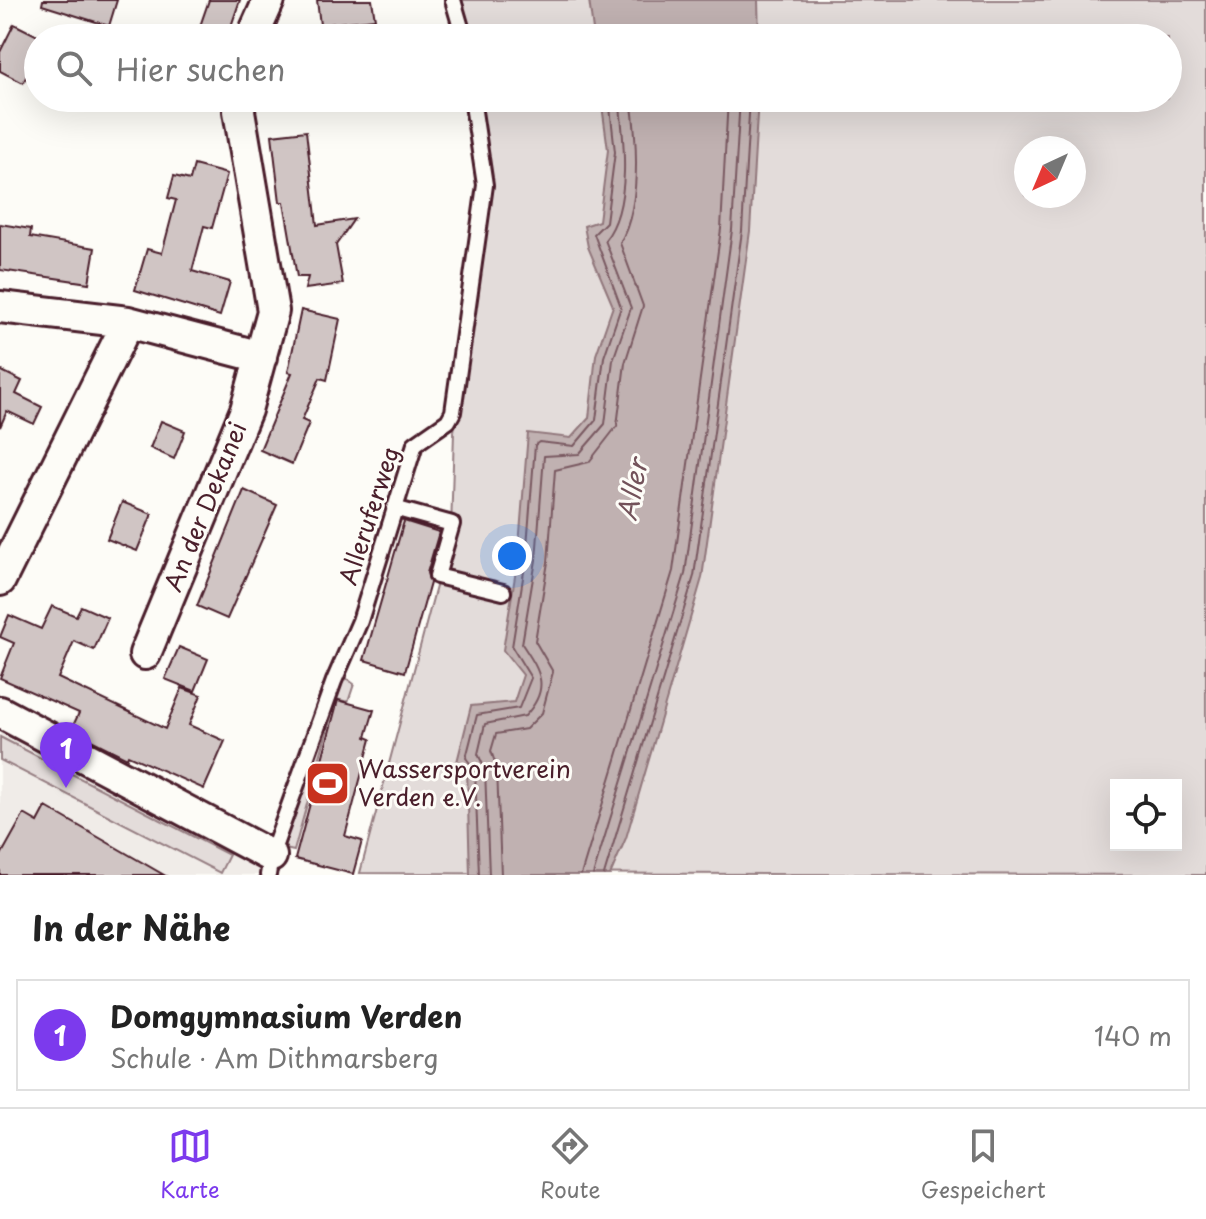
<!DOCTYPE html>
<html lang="de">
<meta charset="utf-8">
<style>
body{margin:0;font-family:"Playpen Sans",sans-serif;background:#f2f2f2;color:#222}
.controls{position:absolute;right:24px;bottom:24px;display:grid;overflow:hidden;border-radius:0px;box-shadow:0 8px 32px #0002}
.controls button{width:72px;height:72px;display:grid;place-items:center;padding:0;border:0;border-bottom:2px solid #e0e0e0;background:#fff;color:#222;font:40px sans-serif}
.compass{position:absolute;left:1014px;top:136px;width:72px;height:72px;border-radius:50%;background:#fff;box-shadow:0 8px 32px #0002;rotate:224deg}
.you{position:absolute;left:512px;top:556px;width:28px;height:28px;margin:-20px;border:6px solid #fff;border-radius:50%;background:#1a73e8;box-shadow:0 0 0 12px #1a73e833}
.badge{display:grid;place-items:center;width:52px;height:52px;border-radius:50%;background:#7c3aed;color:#fff;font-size:26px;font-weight:700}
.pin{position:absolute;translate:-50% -66px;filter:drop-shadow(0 2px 4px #0008)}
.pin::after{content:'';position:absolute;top:42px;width:28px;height:24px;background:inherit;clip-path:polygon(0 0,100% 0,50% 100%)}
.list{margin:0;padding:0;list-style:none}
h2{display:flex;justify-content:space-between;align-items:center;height:104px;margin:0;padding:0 32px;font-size:34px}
h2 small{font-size:26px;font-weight:400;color:#767676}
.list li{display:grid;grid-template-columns:52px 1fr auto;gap:24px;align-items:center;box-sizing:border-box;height:112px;margin:0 16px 16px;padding:0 16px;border:2px solid #e0e0e0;border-radius:0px}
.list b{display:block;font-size:30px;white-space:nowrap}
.list p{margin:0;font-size:26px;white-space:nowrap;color:#767676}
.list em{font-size:26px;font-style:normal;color:#767676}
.icon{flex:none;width:44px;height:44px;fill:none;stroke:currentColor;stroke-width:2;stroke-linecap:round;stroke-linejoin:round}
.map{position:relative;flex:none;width:1206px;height:875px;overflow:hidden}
.search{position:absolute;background:#fff;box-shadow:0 8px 32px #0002;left:24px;right:24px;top:24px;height:88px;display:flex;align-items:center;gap:20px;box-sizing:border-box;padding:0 28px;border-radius:44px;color:#767676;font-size:30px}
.sheet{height:232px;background:#fff}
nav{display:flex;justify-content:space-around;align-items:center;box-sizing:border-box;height:112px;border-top:2px solid #e0e0e0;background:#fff;font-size:22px;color:#767676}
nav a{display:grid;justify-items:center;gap:4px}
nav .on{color:#7c3aed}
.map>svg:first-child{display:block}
.built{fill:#f0ece8}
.green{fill:#e3dcda;stroke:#967e82;stroke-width:2;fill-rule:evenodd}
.water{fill:#c0b1b1;stroke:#91777b;stroke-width:2}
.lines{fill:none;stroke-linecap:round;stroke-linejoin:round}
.shore{stroke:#795961;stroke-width:2}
.building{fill:#d0c5c4;stroke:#4a1f2b;stroke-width:2}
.lane-casing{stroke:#4a1f2b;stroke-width:20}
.street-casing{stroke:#4a1f2b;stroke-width:36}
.lane{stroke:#fdfcf7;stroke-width:14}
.street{stroke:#fdfcf7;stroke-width:30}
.labels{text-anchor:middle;stroke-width:6;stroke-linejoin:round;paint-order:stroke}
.street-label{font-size:24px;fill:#4a1f2b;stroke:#fdfcf7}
.poi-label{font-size:24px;fill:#4a1f2b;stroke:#fdfcf7;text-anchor:start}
.water-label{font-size:26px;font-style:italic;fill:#73525a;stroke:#fdfcf7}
</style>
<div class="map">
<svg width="1206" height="875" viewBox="0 0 1206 875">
<rect width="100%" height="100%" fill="#fdfcf7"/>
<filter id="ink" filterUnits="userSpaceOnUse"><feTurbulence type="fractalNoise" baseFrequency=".0125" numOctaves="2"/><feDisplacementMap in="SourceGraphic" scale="16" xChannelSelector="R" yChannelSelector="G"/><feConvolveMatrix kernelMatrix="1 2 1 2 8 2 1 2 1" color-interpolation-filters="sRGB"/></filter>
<g filter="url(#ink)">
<path class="built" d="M0 717 266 859 263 875H0Z"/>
<path class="green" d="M460 0H1206V875L360 873 451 530 454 432 485 170 478 98H1168V38H470ZM1026 148H1074V196H1026ZM1116 785H1176V845H1116Z
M338 672 354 684 348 702 336 699 294 851 276 847Z
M0 737 229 855 220 873 0 760Z"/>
<path class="water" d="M589 0H758L759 38H594Z
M601 98H758L750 231 702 578 626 838 610 875H470L467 769 455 770 471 706 514 702 523 675 503 650 518 558 528 433 571 438 589 418 596 355 613 306 588 247 584 226 599 221 608 150Z"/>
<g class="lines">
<path class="shore" d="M479 875 475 770 466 758 477 715 519 708 531 678 512 647 526 559 535 445 539 442 574 446 596 420 604 357 621 307 594 234 606 222 615 152 609 98
M489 875 485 769 478 754 485 724 525 716C552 687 539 670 522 644L536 560 544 456 579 454 605 424 613 360 631 308 605 240C632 207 624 139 619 98
M501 875 497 768 491 751 496 734 526 729 542 713 553 672 535 641 548 562 555 470 589 462 617 426 625 363 643 306 620 243C642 204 637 141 631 98
M581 875 673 571 721 229 728 98
M593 875 685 574 732 230 740 98
M604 875 694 576 742 231 750 98"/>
</g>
<path class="building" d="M43 0H117L109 26 42 5Z
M209 0H240L227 38 198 32Z
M317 0H372L375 19 320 25Z
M14 24 38 36V54L23 83 0 71V52Z
M306 131 317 225 354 219 336 245 343 284 305 289 308 277H297L284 202H280L272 135Z
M194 165 227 174 212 228 204 226 192 271 230 282 220 316 135 290 147 249 162 253 176 200 168 198 174 176 190 180Z
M0 224 31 229 30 237 95 248 89 283 0 270Z
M301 310 340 319 327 380 320 378 302 420 309 423 292 464 260 450 292 373 288 372Z
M0 370 22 381 16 394 42 407 34 424 7 411 0 427Z
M161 421 185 431 174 459 150 448Z
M244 490 277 505 227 619 197 606Z
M122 502 152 514 137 551 107 539Z
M404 521 439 532 427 573 430 583 405 672 364 660Z
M52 606 76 616 81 606 108 618 94 650 74 641 58 678 165 729 182 688 201 695 189 725 225 741 204 789 128 755 127 758 71 730 79 713 0 678 14 643 0 637 9 615 41 629Z
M179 647 208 659 195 691 165 679Z
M338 700 374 710 366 737 371 739 345 836 362 841 353 874 295 859Z
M46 807 164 875H0V857L24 814 38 822Z"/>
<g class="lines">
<defs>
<path id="lane" d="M453 0 464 38
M394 508 452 524 437 576 503 592
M268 875 271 856 334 681 360 621 415 444 448 421 453 412 485 185 472 98"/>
<path id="street" d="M252 38 269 0
M0 307 128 322 261 357
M0 580 128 322
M145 654 246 410 273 311 239 111 240 98
M0 712 271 856"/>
</defs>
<use href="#lane" class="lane-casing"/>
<use href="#street" class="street-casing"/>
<use href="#lane" class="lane"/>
<use href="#street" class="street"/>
</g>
</g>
<defs>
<symbol id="stadium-square" viewBox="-11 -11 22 22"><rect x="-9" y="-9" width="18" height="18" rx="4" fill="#c8321e" stroke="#fdfcf7"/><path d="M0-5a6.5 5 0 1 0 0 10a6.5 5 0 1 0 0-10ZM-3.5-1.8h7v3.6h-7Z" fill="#fff"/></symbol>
</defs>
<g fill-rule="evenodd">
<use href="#stadium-square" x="302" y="758" width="51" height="51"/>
</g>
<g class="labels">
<g class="street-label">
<text transform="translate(206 507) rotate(-68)" y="8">An der Dekanei</text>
<text transform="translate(370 516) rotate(-72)" y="8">Alleruferweg</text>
</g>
<g class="poi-label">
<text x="358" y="778">Wassersportverein<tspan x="358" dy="28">Verden e.V.</tspan></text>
</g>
<g class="water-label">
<text transform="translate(633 490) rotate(-79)" y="9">Aller</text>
</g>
</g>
</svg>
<div class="controls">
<button><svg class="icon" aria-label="locate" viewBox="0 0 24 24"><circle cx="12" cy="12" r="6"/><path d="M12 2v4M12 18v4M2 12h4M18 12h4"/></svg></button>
</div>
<svg class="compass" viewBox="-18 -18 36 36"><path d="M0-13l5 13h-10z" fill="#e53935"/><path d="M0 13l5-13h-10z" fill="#767676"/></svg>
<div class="you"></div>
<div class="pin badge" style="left:66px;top:788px">1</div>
<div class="search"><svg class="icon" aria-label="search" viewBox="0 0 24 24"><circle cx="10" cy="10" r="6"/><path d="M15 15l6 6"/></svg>Hier suchen</div>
</div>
<section class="sheet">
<h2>In der Nähe<small></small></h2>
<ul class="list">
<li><span class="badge">1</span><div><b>Domgymnasium Verden</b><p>Schule · Am Dithmarsberg</p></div><em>140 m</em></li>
</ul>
</section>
<nav>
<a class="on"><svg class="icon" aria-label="map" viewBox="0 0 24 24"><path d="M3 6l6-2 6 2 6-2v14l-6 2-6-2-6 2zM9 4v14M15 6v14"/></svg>Karte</a>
<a><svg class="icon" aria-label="directions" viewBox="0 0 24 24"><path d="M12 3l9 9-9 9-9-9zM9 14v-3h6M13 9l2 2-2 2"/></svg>Route</a>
<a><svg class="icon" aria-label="saved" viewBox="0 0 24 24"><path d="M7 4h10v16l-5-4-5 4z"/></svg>Gespeichert</a>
</nav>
